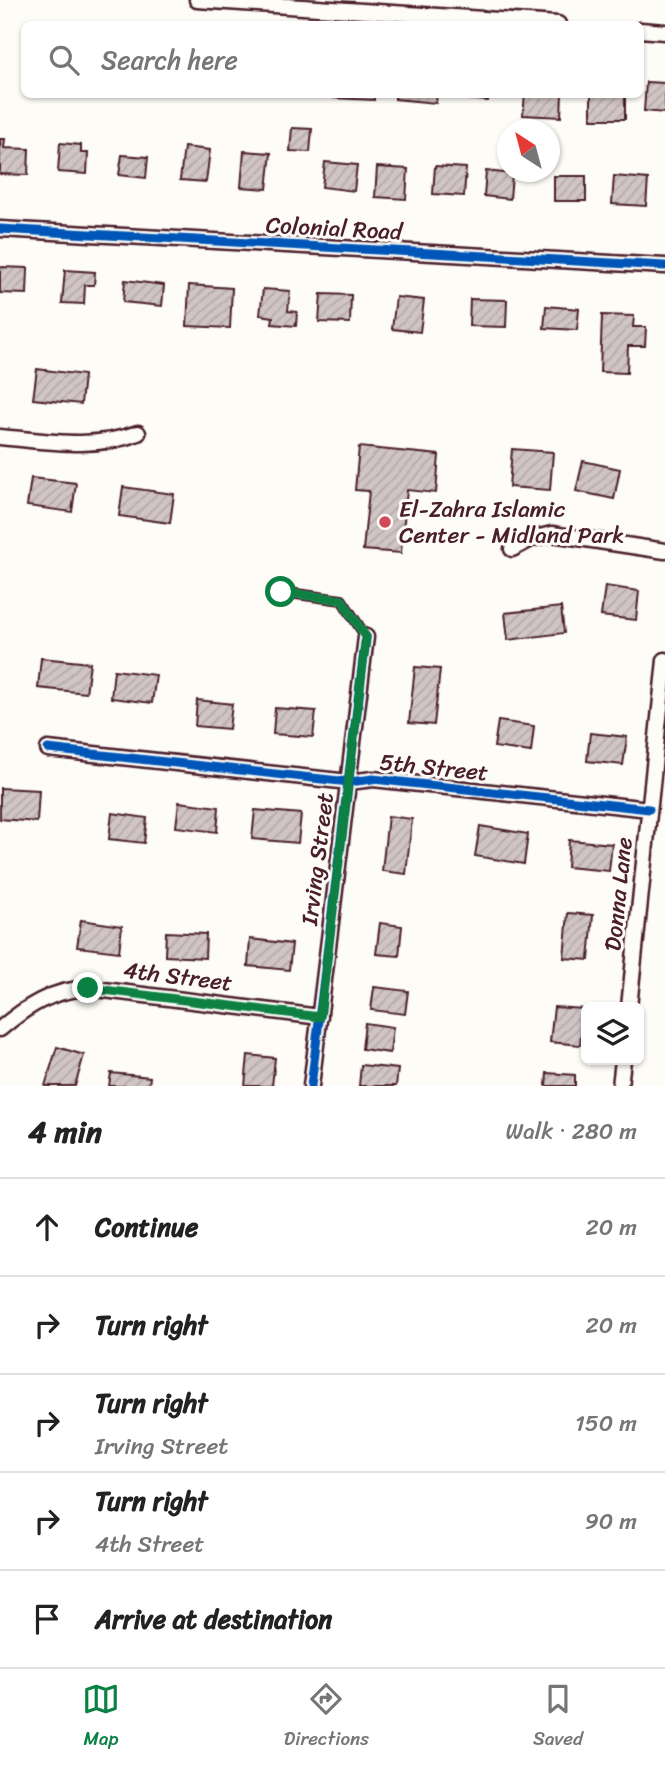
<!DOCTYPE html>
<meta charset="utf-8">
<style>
body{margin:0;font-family:Sriracha,sans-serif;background:#f2f2f2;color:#222}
.controls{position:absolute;right:21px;bottom:21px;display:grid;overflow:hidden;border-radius:10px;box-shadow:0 2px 5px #0004}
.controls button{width:63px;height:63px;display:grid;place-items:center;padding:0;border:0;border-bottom:2px solid #e0e0e0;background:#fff;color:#222;font:35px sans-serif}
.compass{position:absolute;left:497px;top:119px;width:63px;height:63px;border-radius:50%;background:#fff;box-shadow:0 2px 5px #0004;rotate:324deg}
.stop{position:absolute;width:21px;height:21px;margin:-16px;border:5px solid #0b8043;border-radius:50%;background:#fff}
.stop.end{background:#0b8043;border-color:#fff;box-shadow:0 2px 7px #0008}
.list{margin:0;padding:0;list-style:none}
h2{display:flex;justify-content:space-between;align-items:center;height:91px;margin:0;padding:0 28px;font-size:30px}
h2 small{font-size:23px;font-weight:400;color:#767676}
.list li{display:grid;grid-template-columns:46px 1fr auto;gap:21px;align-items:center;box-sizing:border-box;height:98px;padding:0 28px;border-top:2px solid #e0e0e0}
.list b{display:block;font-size:26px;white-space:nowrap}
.list p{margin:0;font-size:23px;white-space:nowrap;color:#767676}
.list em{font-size:23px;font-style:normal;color:#767676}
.icon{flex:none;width:38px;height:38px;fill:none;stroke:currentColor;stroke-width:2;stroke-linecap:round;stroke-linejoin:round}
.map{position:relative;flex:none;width:665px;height:1086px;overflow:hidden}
.search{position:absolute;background:#fff;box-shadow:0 2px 5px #0004;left:21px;right:21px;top:21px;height:77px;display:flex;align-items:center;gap:18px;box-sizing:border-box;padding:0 24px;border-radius:10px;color:#767676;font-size:26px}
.sheet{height:581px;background:#fff}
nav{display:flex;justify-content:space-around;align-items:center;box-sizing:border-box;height:98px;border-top:2px solid #e0e0e0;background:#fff;font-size:19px;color:#767676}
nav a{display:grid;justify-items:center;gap:4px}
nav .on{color:#0b8043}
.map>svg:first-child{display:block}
.building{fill:url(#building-hatch);stroke:#4a1f2b;stroke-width:2}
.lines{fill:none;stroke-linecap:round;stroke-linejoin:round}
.service-casing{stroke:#4a1f2b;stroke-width:12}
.minor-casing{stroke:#4a1f2b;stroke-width:19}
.service{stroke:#fdfcf7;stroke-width:7}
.minor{stroke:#fdfcf7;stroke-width:14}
.cycleway-casing{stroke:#fdfcf7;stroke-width:13}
.cycleway{stroke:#0057b8;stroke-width:9}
.route{stroke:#0b8043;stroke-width:9}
.poi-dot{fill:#d1495b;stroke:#fdfcf7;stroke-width:2.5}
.labels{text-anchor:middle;stroke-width:6;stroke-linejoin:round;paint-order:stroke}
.street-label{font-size:23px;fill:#4a1f2b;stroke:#fdfcf7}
.poi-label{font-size:23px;fill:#4a1f2b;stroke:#fdfcf7;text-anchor:start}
</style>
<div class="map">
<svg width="665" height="1086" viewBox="0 0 665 1086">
<defs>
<pattern id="building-hatch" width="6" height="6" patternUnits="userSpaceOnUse" patternTransform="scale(1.75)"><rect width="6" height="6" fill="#d0c5c4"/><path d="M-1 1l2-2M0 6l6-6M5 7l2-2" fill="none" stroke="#b4a9a9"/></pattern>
</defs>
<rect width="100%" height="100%" fill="#fdfcf7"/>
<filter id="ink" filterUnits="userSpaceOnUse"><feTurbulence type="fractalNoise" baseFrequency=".0143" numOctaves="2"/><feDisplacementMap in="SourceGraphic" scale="14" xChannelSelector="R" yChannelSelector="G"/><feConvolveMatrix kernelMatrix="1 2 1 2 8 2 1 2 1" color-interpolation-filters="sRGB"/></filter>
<g filter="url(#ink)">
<path class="building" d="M646 82 665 83V113L644 111Z
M334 94H374V100L333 98Z
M395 94H437L436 103 395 99Z
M466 94H489L488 101 465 99Z
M525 94H562L561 117 523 115Z
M591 94H625V119H591Z
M292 128 312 129 310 152 290 151Z
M0 139H5L4 148 29 149 28 175 0 174Z
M60 143 81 145V153H88L87 174 58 172Z
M184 147 210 150 206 182 180 180Z
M244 151 271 153 267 189 241 187Z
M122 155 148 157 146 178 119 175Z
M325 162 357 165 354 191 322 187Z
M435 166 466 168 464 196 433 194Z
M377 167 408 169 406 199 375 197Z
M486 171 512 174 510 199 484 196Z
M554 176H586V201H554Z
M614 176 648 179 646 206 612 204Z
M0 267 28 268 27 294 0 293Z
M65 270 95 272 94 285H85L84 304 62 303Z
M125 280 164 285 162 306 123 302Z
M189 285 232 288 230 328 187 326Z
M263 289 290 291 288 311 297 312 296 326 272 324 273 317 260 315Z
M321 294 351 295 350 323 319 322Z
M396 297 424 300 420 332 392 329Z
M470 299 507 300 506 327 469 326Z
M546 306 579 309 577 330 544 328Z
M602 315 634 316 633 327H646L645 346H628L627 373 600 372Z
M37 369 84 375 81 404 33 399Z
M359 447 439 455 436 493 407 490 401 553 363 550 369 491 355 490Z
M512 449 553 452 550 490 509 487Z
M583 461 620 469 614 499 576 491Z
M31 478 76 483 72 512 27 506Z
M123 487 174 494 170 523 119 516Z
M605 586 639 591 636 620 601 616Z
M561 607 564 633 508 640 505 613Z
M41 658 90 663 86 693 38 688Z
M415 667 440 669 434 725 409 723Z
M114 670 156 675 152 703 111 698Z
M197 700 232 704 229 729 195 726Z
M275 708 316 711 313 737 273 734Z
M498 721 534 726 531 752 494 747Z
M590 733 627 737 623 765 587 761Z
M0 788 39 790 37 822 0 819Z
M179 802 219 807 217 832 176 827Z
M255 810 301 814 298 843 252 839Z
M112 813 147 818 144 843 109 839Z
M388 816 412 819 406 874 382 871Z
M480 826 528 834 524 864 475 856Z
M569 840 612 844 609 871 567 867Z
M568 913 593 915 589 960 564 958Z
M81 920 122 926 119 952 77 947Z
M380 923 402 926 399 956 376 954Z
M166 932 206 934 205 958 165 956Z
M250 939 292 944 289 970 248 966Z
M374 987 408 991 405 1014 371 1010Z
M554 1007 584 1009 580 1045 550 1042Z
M365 1023 393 1027 390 1053 362 1049Z
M57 1047 84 1055 75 1086H45Z
M248 1055 275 1058 272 1086H245Z
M361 1065 398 1069 396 1086H359Z
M111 1073 150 1077 149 1086H109Z
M547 1073 575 1075V1086H546Z"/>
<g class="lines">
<defs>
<path id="service" d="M281 592 342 600 366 637"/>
<path id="minor" d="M197 0 558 24
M640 30 665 32
M0 229 665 266
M0 437C47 441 93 450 138 433
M512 549 531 539 552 534 665 551
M48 749 349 782 373 779 649 809
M629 1007 665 660
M0 1029C27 1006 52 990 88 988L320 1017
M311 1086 366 637
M620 1086 623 1060"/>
</defs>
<use href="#service" class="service-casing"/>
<use href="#minor" class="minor-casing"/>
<use href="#service" class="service"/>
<use href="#minor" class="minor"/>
<defs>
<path id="cycleway" d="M0 229 665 266
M48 749 349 782 373 779 649 809
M311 1086 366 637"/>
</defs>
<use href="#cycleway" class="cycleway-casing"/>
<use href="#cycleway" class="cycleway"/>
</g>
</g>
<g class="lines" filter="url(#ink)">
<path class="route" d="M88 988 320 1017 366 637 342 600 281 592"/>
</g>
<circle class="poi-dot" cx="385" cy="522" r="7"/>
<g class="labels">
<g class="street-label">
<text transform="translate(334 228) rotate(3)" y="8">Colonial Road</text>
<text transform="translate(434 767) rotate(6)" y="8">5th Street</text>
<text transform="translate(317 859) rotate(-83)" y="8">Irving Street</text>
<text transform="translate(618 894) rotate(-84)" y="8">Donna Lane</text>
<text transform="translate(178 976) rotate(7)" y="8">4th Street</text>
</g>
<g class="poi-label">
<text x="399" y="517">El-Zahra Islamic<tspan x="399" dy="26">Center - Midland Park</tspan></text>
</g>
</g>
</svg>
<div class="controls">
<button><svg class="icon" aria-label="layers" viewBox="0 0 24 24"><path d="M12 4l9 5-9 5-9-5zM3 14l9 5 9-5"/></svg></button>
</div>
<svg class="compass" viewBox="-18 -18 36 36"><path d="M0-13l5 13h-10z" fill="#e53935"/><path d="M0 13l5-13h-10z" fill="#767676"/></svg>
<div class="stop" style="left:281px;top:592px"></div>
<div class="stop end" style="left:88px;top:988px"></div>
<div class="search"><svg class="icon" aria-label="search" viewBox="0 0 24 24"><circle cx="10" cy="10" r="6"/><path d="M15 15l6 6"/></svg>Search here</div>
</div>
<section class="sheet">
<h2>4 min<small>Walk · 280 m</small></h2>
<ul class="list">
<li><svg class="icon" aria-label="ahead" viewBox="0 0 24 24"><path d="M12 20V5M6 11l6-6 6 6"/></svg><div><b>Continue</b></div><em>20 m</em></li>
<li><svg class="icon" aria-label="right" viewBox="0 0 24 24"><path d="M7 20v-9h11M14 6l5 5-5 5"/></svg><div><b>Turn right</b></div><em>20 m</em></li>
<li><svg class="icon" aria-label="right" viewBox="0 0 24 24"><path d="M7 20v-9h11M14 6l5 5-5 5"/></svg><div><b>Turn right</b><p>Irving Street</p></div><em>150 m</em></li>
<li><svg class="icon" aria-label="right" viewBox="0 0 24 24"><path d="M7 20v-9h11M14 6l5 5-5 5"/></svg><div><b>Turn right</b><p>4th Street</p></div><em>90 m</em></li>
<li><svg class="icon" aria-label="arrive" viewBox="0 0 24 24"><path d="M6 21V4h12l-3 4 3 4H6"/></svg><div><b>Arrive at destination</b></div></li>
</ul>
</section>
<nav>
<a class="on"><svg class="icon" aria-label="map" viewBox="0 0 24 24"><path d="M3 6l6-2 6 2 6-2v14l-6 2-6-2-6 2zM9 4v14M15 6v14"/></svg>Map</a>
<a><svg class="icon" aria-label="directions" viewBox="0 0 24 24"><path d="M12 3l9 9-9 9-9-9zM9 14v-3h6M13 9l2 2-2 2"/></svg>Directions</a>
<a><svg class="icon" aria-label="saved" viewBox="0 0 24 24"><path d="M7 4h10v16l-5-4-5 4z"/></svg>Saved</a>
</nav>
